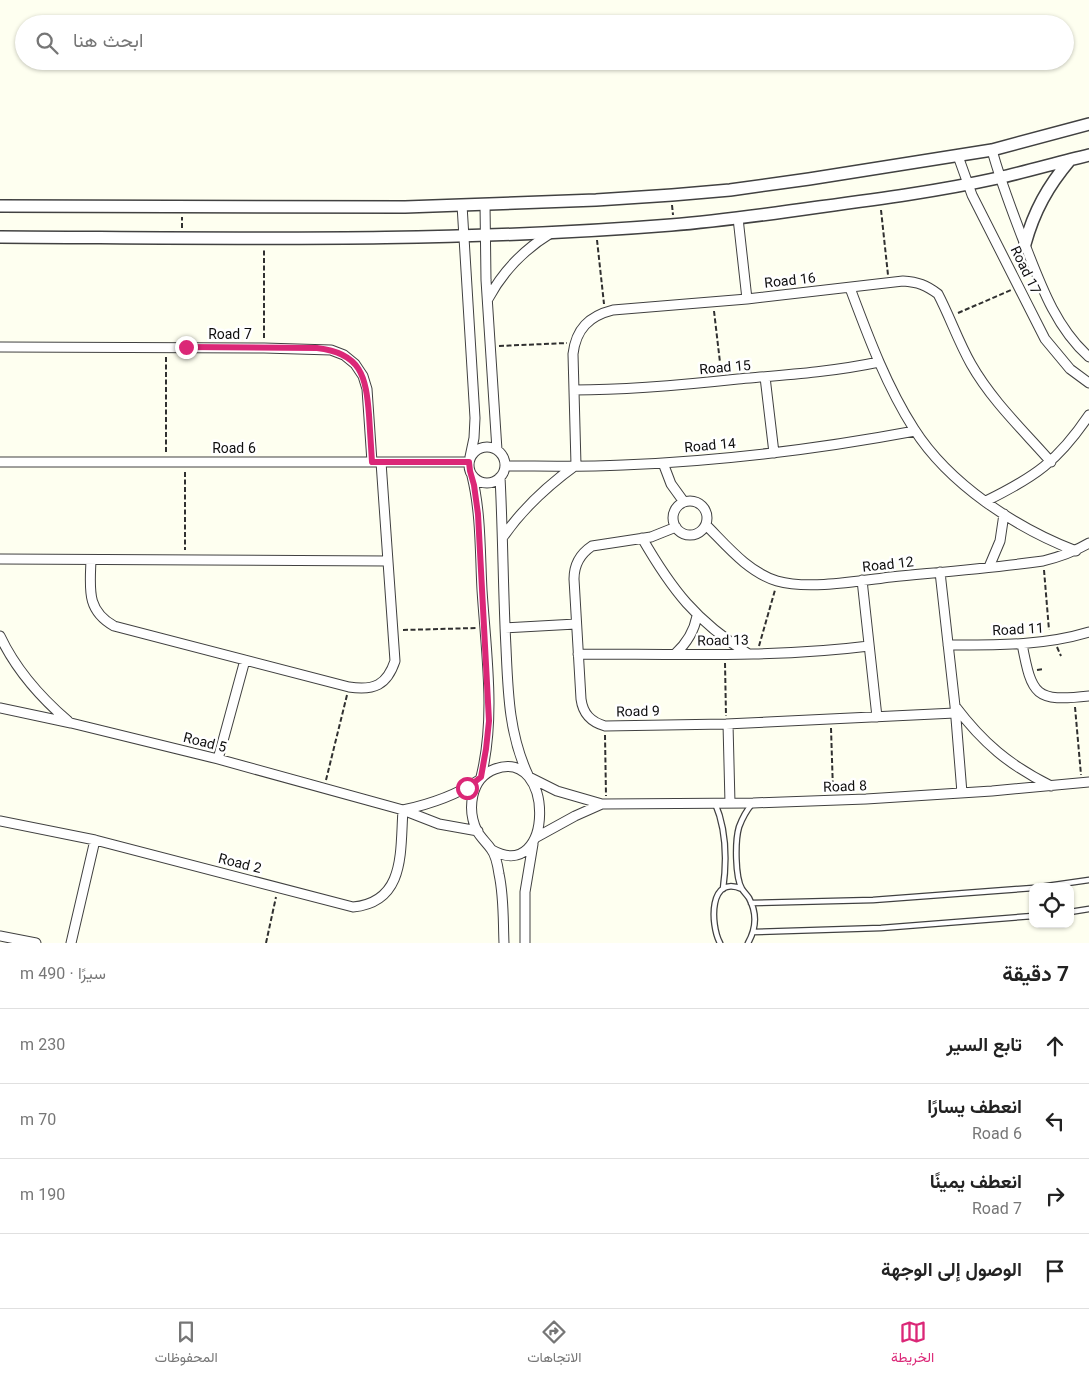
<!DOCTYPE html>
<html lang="ar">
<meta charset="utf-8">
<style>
body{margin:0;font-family:Georgia,Vazirmatn,serif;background:#f6f6f6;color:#222;direction:rtl}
.controls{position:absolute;right:15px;bottom:15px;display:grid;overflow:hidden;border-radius:10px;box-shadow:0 1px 4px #0004}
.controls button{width:45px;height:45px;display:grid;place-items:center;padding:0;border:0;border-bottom:1px solid #e0e0e0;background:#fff;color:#222;font:25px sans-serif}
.stop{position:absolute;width:15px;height:15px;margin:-11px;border:4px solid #db2777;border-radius:50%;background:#fff}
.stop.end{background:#db2777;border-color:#fff;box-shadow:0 1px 5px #0008}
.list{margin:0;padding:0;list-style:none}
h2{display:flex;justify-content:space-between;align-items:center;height:65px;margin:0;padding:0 20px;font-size:21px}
h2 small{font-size:16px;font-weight:400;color:#767676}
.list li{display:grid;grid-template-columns:32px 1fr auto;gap:15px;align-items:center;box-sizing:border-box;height:75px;padding:0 20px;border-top:1px solid #e0e0e0}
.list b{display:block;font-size:19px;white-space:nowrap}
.list p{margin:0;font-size:16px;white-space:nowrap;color:#767676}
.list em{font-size:16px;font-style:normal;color:#767676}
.icon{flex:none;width:28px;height:28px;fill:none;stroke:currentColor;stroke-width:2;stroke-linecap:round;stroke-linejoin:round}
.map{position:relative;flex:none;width:1089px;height:943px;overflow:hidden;direction:ltr}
.search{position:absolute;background:#fff;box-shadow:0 1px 4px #0004;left:15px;right:15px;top:15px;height:55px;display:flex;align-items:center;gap:12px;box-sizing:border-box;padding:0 18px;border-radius:28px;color:#767676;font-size:19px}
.sheet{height:365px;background:#fff}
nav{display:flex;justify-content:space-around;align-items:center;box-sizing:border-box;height:70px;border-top:1px solid #e0e0e0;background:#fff;font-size:14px;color:#767676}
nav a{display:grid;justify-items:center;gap:2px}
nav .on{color:#db2777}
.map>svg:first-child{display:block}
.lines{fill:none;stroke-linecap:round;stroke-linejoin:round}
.service-casing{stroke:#414141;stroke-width:7}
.minor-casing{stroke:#414141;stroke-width:11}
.tertiary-casing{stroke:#414141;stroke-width:14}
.path{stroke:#303030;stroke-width:2;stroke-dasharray:5 2.5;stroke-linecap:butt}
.service{stroke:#fff;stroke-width:4.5}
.minor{stroke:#fff;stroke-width:9}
.tertiary{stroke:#fff;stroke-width:11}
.route{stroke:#db2777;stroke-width:6}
.labels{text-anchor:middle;stroke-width:5;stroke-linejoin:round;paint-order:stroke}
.street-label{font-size:14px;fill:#0e0e0e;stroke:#fff}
</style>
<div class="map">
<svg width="1089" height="943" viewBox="0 0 1089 943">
<rect width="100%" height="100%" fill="#fefff0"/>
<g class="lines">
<defs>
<path id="service" d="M715 803C727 831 727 860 723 889
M1040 887 1089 880
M751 903 873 900 1033 888
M1070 912 1089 909
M753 932 881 928 1033 916
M720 943C710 924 709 874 742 889
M748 943C756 929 757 913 749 898 747 895 744 892 742 889 735 877 735 841 739 827 742 819 746 811 752 804"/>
<path id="minor" d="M992 150C1000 180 1011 208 1022 237 1039 280 1054 326 1089 357
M958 156 972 195 1045 339 1070 369 1089 383
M485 204 486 280 497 450
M462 205 475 418 474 438 470 457
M738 218 747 299
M850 288C868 336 886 385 914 429 949 484 1016 528 1076 551
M488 299C503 271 523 250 551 233
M0 347 264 348 331 350 344 355 355 364 363 376 367 389 372 462
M765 377 774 453
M574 390C629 390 683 385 738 379 785 375 832 372 879 362
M469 465a18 18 0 1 1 36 0a18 18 0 1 1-36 0Z
M0 462H469
M663 463 671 484 684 502
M505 466C544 466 584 467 623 465 721 461 819 449 915 431
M472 476C481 513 480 552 482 590 486 652 496 717 481 777
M500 477C503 534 503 591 506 648 508 693 509 734 528 775
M986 501C1035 477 1058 461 1089 415
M673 518a17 17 0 1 1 34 0a17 17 0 1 1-34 0Z
M706 525C727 546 748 572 777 581 808 590 858 581 891 577 942 572 992 568 1043 561 1059 557 1074 552 1089 543
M676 527 651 537 592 546C580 554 574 564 574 579L581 699C583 714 591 722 605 726L726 724 955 713
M503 537C523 508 547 486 576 465L573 354C576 329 589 316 613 310L747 299 903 281C918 282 926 285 938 294 950 317 958 341 971 364 992 401 1023 430 1051 462
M642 538C672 590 696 621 747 653
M0 559 388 561
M91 560C90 589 86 610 114 626L349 687C374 691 387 685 395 661L381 462
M989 567 1000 541 1004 514
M940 572 955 706 962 793
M862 580 877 717
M505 628 576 624
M0 636C16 670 40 697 68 721
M1022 644C1032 696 1035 702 1089 696
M948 645C996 645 1043 646 1089 632
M578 654C673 654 775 658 869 646
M675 654C687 643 694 632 697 616
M955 706C983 743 1009 765 1051 786
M0 708 71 723 218 759 403 810 439 824 478 831
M728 724 730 803
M218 759 245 660
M529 777 557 791 602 804 753 803 866 799 992 791 1089 782
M403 810C431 804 455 796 479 780
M0 821 95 840 353 907C406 902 400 851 403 810
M535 838 575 816 602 804
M492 850C555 885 555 746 495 769 470 778 467 810 477 831 481 838 487 843 491 849 496 855 498 867 499 874 504 897 503 920 504 943
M0 936 36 943
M71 943 95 840
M525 943V892L533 844"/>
<path id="tertiary" d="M0 206 405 207 596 200 672 195 730 190 809 179 992 150 1089 124
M0 237C224 238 448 243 671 225 721 221 770 214 819 207 879 199 939 191 998 178 1029 171 1059 162 1089 155
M1025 244C1034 211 1048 186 1070 160"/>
</defs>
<use href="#service" class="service-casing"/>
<use href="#minor" class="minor-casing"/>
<use href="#tertiary" class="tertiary-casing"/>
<path class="path" d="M672 205 673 215
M881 210 888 275
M182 228V217
M597 240 604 304
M714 311 721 371
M958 313 1011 290
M264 338V248
M499 346 567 343
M166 357V452
M185 472V550
M1044 570 1049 630
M403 630 476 628
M759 646 775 590
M1057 647 1061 656
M725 663 726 716
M1037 670 1044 669
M1075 707 1081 775
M831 728 833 791
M605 735 606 796
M326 780 347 695
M266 943 276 897"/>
<use href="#service" class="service"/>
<use href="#minor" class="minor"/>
<use href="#tertiary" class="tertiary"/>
</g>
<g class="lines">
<path class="route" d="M186 347 317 348C361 353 366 376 369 415 370 431 371 446 372 462H469L470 471 474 485 478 514 489 721 486 749 481 777 467 788"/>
</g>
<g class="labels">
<g class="street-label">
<text transform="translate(1026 270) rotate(64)" y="5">Road 17</text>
<text transform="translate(790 280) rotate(-6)" y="5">Road 16</text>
<text x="230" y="339">Road 7</text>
<text transform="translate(725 367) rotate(-5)" y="5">Road 15</text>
<text transform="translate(710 445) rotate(-5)" y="5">Road 14</text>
<text x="234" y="453">Road 6</text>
<text transform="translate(888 564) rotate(-6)" y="5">Road 12</text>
<text transform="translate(1018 629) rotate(-3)" y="5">Road 11</text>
<text transform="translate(723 640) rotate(-1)" y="5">Road 13</text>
<text transform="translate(638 711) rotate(-1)" y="5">Road 9</text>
<text transform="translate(205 742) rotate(14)" y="5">Road 5</text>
<text transform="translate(845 786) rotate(-2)" y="5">Road 8</text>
<text transform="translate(240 863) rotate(14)" y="5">Road 2</text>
</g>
</g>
</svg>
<div class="controls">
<button><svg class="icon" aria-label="locate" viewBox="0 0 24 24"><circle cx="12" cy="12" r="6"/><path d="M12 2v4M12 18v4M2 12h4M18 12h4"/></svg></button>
</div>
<div class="stop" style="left:467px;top:788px"></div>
<div class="stop end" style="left:186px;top:347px"></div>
<div class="search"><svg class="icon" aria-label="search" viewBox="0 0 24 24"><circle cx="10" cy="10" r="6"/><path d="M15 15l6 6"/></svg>ابحث هنا</div>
</div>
<section class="sheet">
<h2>7 دقيقة<small>سيرًا · 490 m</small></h2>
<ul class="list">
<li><svg class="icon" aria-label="ahead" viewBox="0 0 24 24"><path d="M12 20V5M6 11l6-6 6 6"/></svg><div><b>تابع السير</b></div><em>230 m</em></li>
<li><svg class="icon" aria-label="left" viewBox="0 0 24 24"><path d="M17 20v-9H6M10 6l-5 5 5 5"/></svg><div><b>انعطف يسارًا</b><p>Road 6</p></div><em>70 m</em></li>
<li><svg class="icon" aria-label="right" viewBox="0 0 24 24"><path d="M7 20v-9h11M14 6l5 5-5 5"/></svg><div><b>انعطف يمينًا</b><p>Road 7</p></div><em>190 m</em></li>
<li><svg class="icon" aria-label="arrive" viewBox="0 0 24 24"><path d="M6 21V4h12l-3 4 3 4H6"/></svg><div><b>الوصول إلى الوجهة</b></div></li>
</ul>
</section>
<nav>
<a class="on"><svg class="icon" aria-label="map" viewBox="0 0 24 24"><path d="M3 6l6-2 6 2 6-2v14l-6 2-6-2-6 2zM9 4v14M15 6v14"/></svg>الخريطة</a>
<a><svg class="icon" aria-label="directions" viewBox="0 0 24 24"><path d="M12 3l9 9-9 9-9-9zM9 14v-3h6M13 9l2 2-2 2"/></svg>الاتجاهات</a>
<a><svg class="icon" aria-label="saved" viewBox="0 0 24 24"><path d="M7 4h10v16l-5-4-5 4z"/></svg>المحفوظات</a>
</nav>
